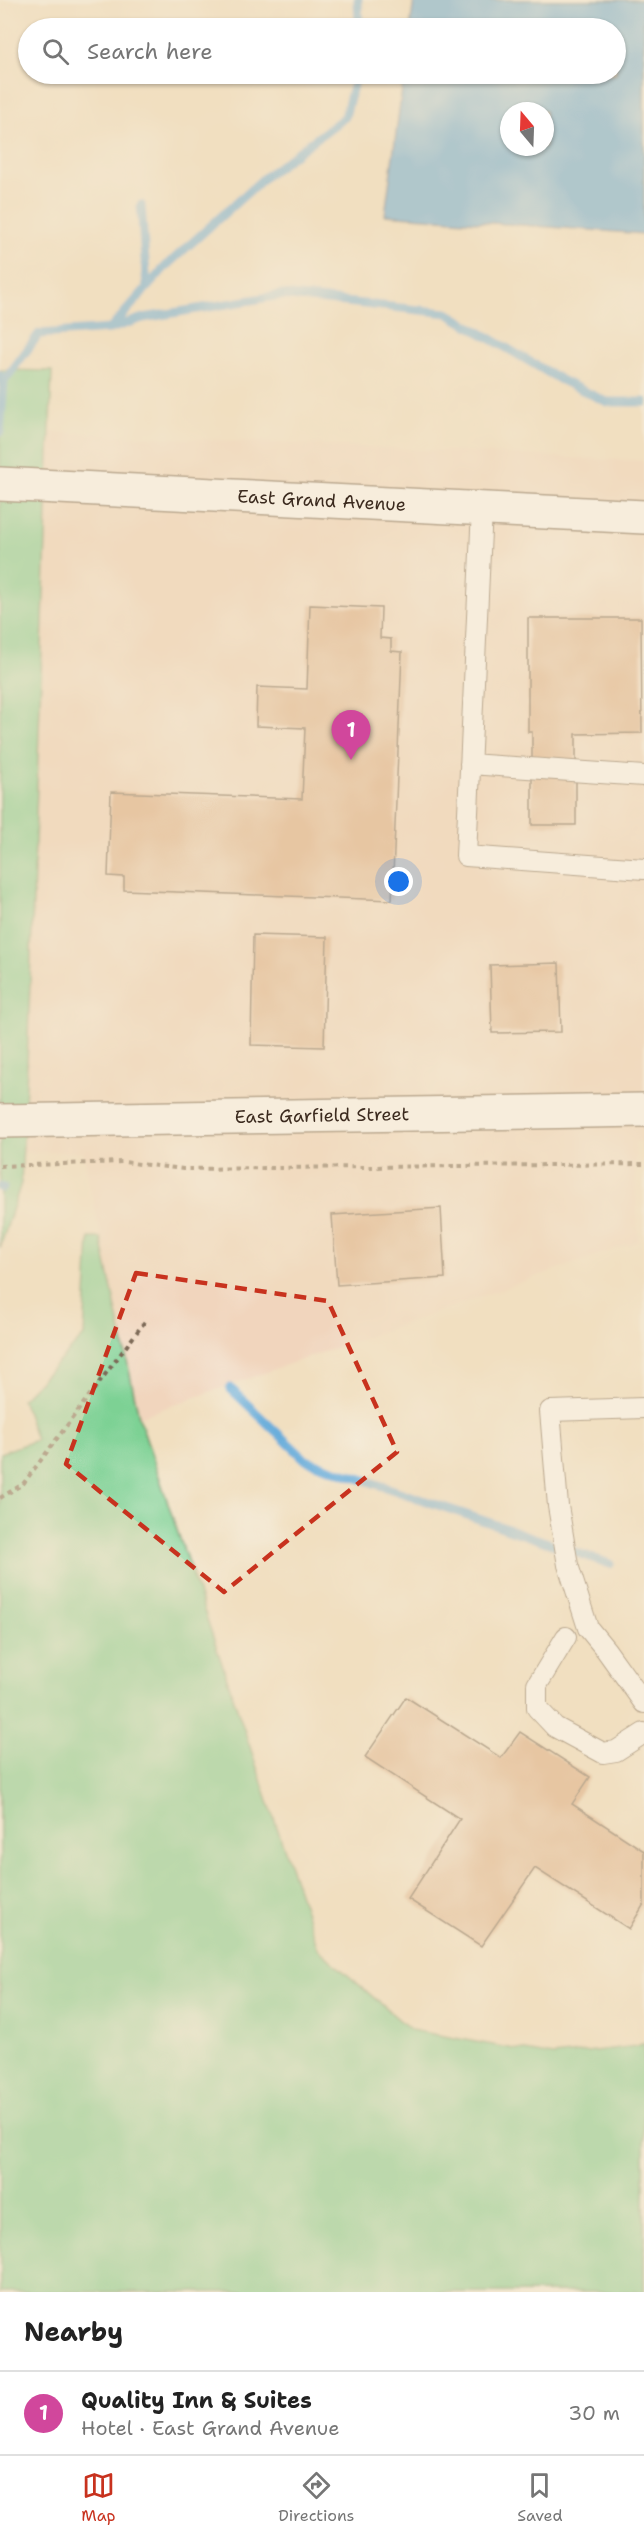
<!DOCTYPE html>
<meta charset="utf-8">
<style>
body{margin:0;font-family:"Shantell Sans",sans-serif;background:#f2f2f2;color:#222}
.compass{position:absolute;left:500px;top:102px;width:54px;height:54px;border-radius:50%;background:#fff;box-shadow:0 2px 4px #0004;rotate:341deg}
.you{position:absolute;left:399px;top:882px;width:21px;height:21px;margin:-15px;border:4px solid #fff;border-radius:50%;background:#1a73e8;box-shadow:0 0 0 9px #1a73e833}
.badge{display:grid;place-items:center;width:39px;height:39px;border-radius:50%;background:#c8321e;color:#fff;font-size:20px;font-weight:700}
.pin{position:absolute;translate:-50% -50px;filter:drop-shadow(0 2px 3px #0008)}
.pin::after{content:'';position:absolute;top:32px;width:21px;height:18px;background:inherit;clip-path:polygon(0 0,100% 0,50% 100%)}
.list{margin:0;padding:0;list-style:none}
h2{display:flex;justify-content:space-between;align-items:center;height:78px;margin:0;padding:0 24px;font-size:26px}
h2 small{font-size:20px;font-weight:400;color:#767676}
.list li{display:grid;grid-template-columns:39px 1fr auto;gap:18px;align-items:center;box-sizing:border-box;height:84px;padding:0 24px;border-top:2px solid #e0e0e0}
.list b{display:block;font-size:22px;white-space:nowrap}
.list p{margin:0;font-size:20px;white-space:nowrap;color:#767676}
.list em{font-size:20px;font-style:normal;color:#767676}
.icon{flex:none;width:33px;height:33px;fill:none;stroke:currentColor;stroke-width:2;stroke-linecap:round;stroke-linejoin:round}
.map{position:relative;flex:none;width:644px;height:2292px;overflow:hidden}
.search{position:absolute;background:#fff;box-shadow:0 2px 4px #0004;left:18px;right:18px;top:18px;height:66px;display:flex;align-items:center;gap:15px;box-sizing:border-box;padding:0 21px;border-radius:33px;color:#767676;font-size:22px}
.sheet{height:162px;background:#fff}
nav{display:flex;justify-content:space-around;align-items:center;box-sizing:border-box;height:84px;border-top:2px solid #e0e0e0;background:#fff;font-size:16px;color:#767676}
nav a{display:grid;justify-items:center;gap:3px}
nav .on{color:#c8321e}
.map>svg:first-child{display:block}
.built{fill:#f1d5bd}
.green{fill:#7dd194;stroke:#5c7e59;stroke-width:1.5}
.water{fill:#63aada;stroke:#4f6a7c;stroke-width:1.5;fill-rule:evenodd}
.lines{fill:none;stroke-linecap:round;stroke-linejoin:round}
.stream{stroke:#63aada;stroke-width:9}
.building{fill:#dba87f}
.service-casing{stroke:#7b6957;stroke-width:22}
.tertiary-casing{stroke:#7b6957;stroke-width:36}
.primary-casing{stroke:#7b6957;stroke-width:36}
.path{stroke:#7b6957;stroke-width:4;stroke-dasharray:4.5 4.5;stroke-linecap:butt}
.service{stroke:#fff;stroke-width:20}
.tertiary{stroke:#fff;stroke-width:33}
.primary{stroke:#fff;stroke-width:33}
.marked{fill:none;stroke:#c8321e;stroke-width:4.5;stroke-dasharray:12 8;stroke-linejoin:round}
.labels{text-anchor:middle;stroke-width:6;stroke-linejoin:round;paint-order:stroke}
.street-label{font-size:18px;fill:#3b2a1e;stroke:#f7f3e8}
</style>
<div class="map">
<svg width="644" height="2292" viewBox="0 0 644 2292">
<rect width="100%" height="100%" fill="#f7f3e8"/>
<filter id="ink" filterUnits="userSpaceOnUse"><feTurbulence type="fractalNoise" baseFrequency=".0167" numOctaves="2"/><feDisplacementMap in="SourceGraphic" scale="12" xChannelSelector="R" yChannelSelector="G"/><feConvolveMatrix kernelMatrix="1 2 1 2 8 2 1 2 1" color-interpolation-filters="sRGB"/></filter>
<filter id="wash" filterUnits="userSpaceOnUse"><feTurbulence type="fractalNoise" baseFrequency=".008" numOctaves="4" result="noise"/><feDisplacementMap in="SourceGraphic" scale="24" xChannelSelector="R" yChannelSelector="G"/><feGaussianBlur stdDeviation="1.35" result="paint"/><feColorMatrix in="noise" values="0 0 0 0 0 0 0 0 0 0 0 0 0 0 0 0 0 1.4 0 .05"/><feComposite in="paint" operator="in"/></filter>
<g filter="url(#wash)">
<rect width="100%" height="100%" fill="#f1dfc0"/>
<path class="built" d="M0 432 33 434 51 432 644 461V1141L634 1142 638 1241 139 1417 83 1152 0 1153Z"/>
<path class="green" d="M0 370 52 371 27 1066 21 1183 0 1248Z
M89 1238H101L139 1417 318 1949 411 2030 553 2056 637 2046 644 2043V2292H0V1453L36 1440 22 1399 84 1336Z"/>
<path class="water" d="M414 0H644V234L385 215 404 74H616V28H410ZM509 111H545V147H509Z"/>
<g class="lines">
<path class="stream" d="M358 0 359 28
M141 205 147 288
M112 327 166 266 266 176 345 117 356 74
M0 375 4 381 0 432
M4 381 39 334 110 329 143 318 281 295 447 313 561 380 607 402H644
M0 1187 3 1188
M230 1388 306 1460 610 1564"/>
</g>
<g id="blocks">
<path class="building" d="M310 605 381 608 380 638 391 639V651L402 652 392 900 124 890V877L108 876 111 792 302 799 305 728 256 726 257 687 307 689Z
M528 618H641L642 733 576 734V825H532V732H528Z
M253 935 327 937 324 1047 251 1045Z
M559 963 561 1032 492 1033 490 965Z
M441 1208 445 1278 337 1285 332 1215Z
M406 1697 501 1758 520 1732 590 1777 572 1804 644 1851V1904L629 1929 535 1868 481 1946 408 1899 460 1819 365 1757Z"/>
</g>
</g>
<g filter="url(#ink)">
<use href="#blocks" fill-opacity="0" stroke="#7b6957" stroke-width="1.5"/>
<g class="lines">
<defs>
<path id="service" d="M482 509 466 856 644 869
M470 764 644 776
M644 1408 550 1411 558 1506 568 1565 588 1628 606 1650 644 1703
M566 1637 537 1685V1708L555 1727 603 1753 616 1751 644 1733"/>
<g id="tertiary">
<path id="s1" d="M0 1121 644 1110"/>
</g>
<g id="primary">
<path id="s2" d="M0 484 644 517"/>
</g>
</defs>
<use href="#service" class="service-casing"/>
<use href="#tertiary" class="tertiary-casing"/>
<use href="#primary" class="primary-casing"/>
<path class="path" d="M0 1166 123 1162 183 1169 644 1164
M0 1498 23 1484 146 1320"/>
<use href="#service" class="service"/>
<use href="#tertiary" class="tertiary"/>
<use href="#primary" class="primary"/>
</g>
</g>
<path d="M0 0H644V2292H0ZM136 1273 328 1301 397 1452 224 1592 66 1464Z" fill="#f1dfc0" fill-opacity=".55" fill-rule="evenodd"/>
<path class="marked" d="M136 1273 328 1301 397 1452 224 1592 66 1464Z"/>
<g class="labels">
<g class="street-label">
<text dy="6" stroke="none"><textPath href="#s2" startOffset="322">East Grand Avenue</textPath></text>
<text dy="6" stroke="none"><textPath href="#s1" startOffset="322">East Garfield Street</textPath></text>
</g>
</g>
</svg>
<svg class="compass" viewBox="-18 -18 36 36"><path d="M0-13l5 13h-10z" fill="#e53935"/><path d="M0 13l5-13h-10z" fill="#767676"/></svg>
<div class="you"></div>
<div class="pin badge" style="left:351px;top:760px;background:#d1479c">1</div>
<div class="search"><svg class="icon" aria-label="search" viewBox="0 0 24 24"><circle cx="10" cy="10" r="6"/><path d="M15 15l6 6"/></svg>Search here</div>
</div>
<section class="sheet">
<h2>Nearby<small></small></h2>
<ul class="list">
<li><span class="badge" style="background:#d1479c">1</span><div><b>Quality Inn &amp; Suites</b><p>Hotel · East Grand Avenue</p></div><em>30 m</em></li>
</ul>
</section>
<nav>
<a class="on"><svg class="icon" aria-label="map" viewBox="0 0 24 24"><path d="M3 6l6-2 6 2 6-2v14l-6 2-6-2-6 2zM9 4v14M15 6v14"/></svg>Map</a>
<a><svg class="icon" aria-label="directions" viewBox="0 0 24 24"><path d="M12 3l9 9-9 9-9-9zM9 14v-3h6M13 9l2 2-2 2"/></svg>Directions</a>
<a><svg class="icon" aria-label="saved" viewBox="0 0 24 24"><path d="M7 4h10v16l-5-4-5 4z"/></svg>Saved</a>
</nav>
